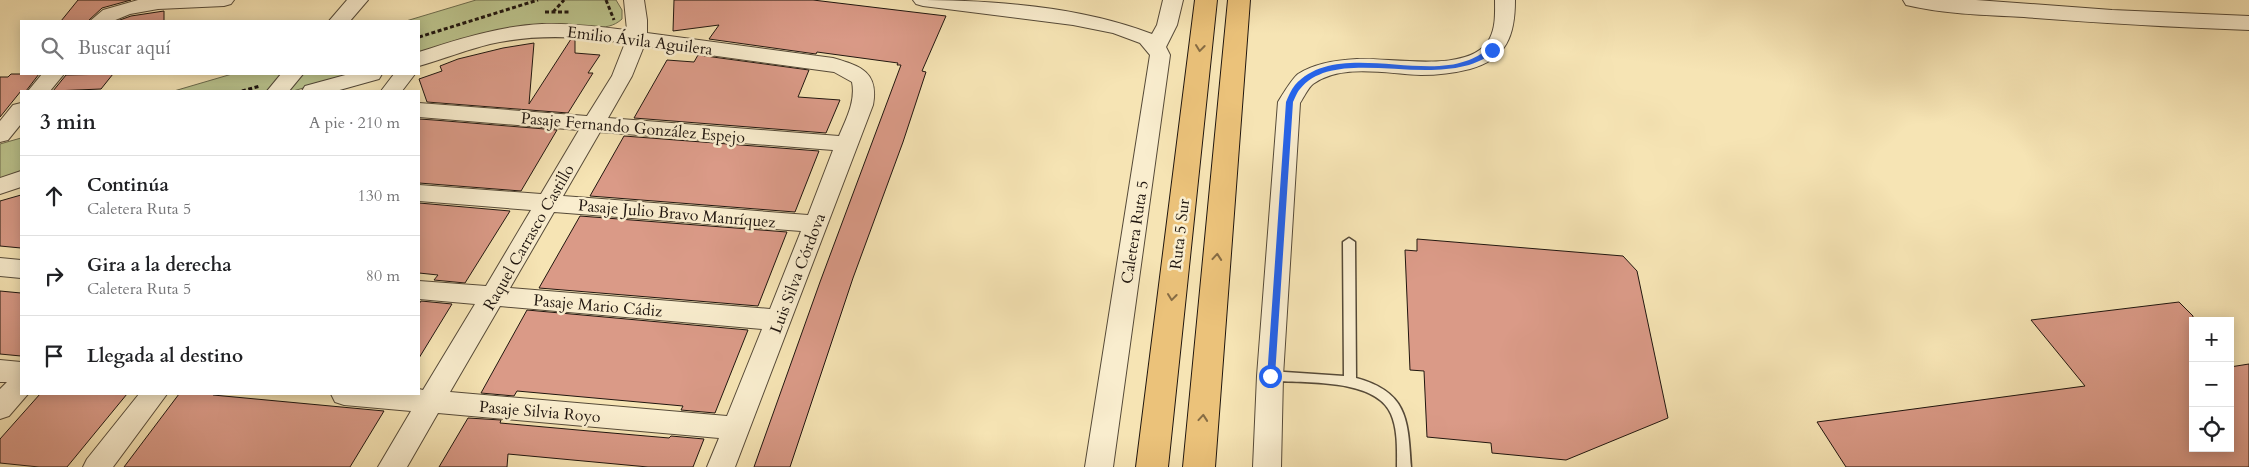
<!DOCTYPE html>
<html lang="es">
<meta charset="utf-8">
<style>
body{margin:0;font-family:Cardo,serif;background:#f6f6f6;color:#202124}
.controls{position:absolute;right:15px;bottom:15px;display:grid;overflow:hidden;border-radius:0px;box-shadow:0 2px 12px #0003}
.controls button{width:45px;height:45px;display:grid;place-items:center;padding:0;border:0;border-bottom:1px solid #e0e0e0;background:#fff;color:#202124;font:25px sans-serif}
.stop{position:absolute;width:15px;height:15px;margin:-11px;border:4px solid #2563eb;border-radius:50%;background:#fff}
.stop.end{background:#2563eb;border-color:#fff;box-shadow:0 1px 5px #0008}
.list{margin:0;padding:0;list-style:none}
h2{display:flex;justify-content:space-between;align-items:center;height:65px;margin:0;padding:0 20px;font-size:21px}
h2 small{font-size:16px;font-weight:400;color:#757577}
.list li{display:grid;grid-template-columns:32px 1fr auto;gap:15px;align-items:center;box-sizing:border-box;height:80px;padding:0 20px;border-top:1px solid #e0e0e0}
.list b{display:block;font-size:19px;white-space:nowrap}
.list p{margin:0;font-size:16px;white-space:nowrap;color:#757577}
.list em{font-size:16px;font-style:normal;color:#757577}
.icon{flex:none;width:28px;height:28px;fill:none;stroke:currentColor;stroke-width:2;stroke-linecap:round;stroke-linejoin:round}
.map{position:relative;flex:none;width:2249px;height:467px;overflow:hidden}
.search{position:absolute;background:#fff;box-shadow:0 2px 12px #0003;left:20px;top:20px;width:400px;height:55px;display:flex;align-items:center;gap:12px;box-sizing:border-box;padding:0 18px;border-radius:0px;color:#757577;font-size:19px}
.panel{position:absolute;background:#fff;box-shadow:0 2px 12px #0003;left:20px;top:90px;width:400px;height:305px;border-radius:0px}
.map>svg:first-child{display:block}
.green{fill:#bcc48d;stroke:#6e6d4e}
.building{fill:#da9a87;stroke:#20160f}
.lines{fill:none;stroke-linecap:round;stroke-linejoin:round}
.service-casing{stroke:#564a38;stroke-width:3}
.minor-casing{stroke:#564a38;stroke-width:2}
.tertiary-casing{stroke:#564a38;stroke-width:2}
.motorway-casing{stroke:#20160f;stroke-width:2}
.path{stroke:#20160f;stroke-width:3;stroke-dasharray:4 2.5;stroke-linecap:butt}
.service{fill:#f9edce;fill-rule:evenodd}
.minor{fill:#f9edce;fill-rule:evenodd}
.tertiary{fill:#f9edce;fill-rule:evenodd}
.motorway{fill:#ebc27a;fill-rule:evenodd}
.oneway{stroke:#866c44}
.route{fill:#2563eb}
.labels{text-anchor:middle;stroke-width:5;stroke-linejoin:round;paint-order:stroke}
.street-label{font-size:16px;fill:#20160f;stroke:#f9edce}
</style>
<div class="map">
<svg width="2249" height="467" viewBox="0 0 2249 467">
<rect width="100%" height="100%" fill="#f6e4b4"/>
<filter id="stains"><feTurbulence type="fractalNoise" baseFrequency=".004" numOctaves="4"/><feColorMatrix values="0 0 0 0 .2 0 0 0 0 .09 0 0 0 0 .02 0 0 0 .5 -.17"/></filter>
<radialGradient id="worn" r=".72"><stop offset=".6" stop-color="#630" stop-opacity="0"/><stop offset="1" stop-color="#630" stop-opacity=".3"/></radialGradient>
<path class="green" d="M476 0H616L622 10V19C606 34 583 24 563 24 514 24 465 40 419 54V21H406Z
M232 74H352L293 91H174Z
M21 138V172L0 178V144Z"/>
<path class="building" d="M78 0H131L102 8 88 21H61Z
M674 0H813L946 16 922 71 926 72 903 142 853 278 790 467H754L820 282 901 65H897L898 63 817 52 816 54 709 39 719 25 673 31Z
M164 11V21H117L131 16Z
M571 39 575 40V53L600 55 588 73H593L568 113 427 102 419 79 442 71 440 66 458 59 503 48 534 43 529 104Z
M698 55 809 70 798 97 840 100 826 133 634 118 667 60 694 62Z
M11 74H39L26 91H21L0 117V77H8Z
M113 74 101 89 53 91 66 75Z
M419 119 434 120 557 130 521 191 419 183Z
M624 136 819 151 795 212 590 196Z
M21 195V248L0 246V201Z
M419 203 510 211 465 283 434 280 438 275 419 273Z
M580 216 787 232 758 306 539 288Z
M1417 239 1623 256 1637 271 1668 418 1566 460 1492 453 1491 443 1427 437 1424 371 1410 370 1405 250 1417 251Z
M0 291 21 293V356L0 354Z
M421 301 452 304 419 358V304Z
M2179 302 2193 316V448H2230V367L2249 364V467H1846L1817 422 2085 386 2031 320Z
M527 310 748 330 715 413 681 410 683 406 517 391 514 396 481 393Z
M40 394H127L67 467H39L0 463V439Z
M179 394H214L213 395 384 411 350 467H124Z
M468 418 501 420 500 423 589 431 669 438 671 436 704 439 693 467H648L508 454 507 467H439Z"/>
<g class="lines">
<defs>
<path id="service" d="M1349 238 1355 242 1356 378C1408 392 1408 420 1411 467H1397C1397 450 1398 430 1391 414 1376 378 1303 383 1270 381L1266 380 1264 376 1266 372 1270 371 1344 376 1343 242Z"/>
<path id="minor" d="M138 0H234L231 4 224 6 158 9 130 14 113 21H90L103 10Z
M347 0H368L350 21H329Z
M624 0H644L647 20V33L833 58C861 66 879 72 873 105L735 467H707L719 438 438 413 407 467H378L411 411 344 405 335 402 331 394H419V389L423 390 475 304 419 299V281L486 286 531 210 419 201V185L541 194 579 130 419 117V103L587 116 612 76 625 43C579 36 535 34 490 44 466 50 443 59 419 66V52C459 39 500 26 542 24 571 23 599 27 627 30ZM644 46 834 72 852 82C856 101 846 119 839 136L608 118 632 76ZM600 132 833 150 808 215 563 196ZM554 212 801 231 770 309 510 288ZM500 306 762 329 727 416 450 392Z
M913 0C992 0 1079 6 1152 34L1157 25 1163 0H1183L1177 25 1166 47 1170 55 1113 467H1085L1150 55 1140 43 1113 33 1073 25 923 6 916 4Z
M1495 0H1515C1515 35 1507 59 1470 69 1454 73 1438 75 1421 75 1388 74 1342 63 1313 84 1308 88 1304 97 1300 103L1283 376 1281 467H1253L1257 376 1278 102C1283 94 1291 80 1298 74 1315 63 1337 60 1357 59 1391 57 1472 75 1490 38 1496 26 1495 12 1495 0Z
M42 74H64L50 91H28Z
M281 74H303L289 91H267Z
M349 74H382L379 79 336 91H302L305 86Z
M394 74H415L402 91H381Z
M21 103V124L8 140 0 142V121L13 105Z
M21 171V187L0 194V178Z
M0 258 21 260V278L0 276Z
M0 360 21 362V394H28L9 416 0 419V389L7 382H0Z
M139 394H167L113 467H83L87 459Z"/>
<path id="tertiary" d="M1903 0H1976L2112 10 2249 16V30C2174 27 2099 23 2024 17 1985 15 1944 14 1906 5Z"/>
<path id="motorway" d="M1195 0H1217L1168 467H1136Z
M1228 0H1250L1215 467H1183Z"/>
</defs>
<use href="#service" class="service-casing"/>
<use href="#minor" class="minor-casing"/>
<use href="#tertiary" class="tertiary-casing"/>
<use href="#motorway" class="motorway-casing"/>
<path class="path" d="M606 0 614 20
M545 12H571
M553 12 564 0
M419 37 538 0
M242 91 260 86"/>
<use href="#service" class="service"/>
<use href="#minor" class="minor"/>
<use href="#tertiary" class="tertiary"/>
<use href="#motorway" class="motorway"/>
</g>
<defs><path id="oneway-chevron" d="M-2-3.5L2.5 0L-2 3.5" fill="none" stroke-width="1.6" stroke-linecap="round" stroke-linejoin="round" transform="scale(1.25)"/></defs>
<g class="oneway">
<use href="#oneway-chevron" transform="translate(1200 48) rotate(97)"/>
<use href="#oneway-chevron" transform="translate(1217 257) rotate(-85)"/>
<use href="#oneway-chevron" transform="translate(1172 297) rotate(97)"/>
<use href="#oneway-chevron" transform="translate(1203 418) rotate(-85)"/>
</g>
<path class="route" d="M1490 48 1496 50C1446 96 1338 41 1300 89 1297 92 1295 98 1293 102L1275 376 1273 378H1267L1286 102C1288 97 1291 90 1295 85 1334 41 1417 79 1466 61 1474 59 1482 53 1490 48Z"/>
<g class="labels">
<g class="street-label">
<text transform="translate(640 40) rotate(7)" y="6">Emilio Ávila Aguilera</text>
<text transform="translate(633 127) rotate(5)" y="6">Pasaje Fernando González Espejo</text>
<text transform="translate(677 213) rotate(5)" y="6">Pasaje Julio Bravo Manríquez</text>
<text transform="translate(1134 232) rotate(-81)" y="6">Caletera Ruta 5</text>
<text transform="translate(1179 234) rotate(-83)" y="6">Ruta 5 Sur</text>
<text transform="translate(528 237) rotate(-60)" y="6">Raquel Carrasco Castillo</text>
<text transform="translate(797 273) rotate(-69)" y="6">Luis Silva Córdova</text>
<text transform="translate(598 305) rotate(5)" y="6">Pasaje Mario Cádiz</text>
<text transform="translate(540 411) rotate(5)" y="6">Pasaje Silvia Royo</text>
</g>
</g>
<rect width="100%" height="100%" filter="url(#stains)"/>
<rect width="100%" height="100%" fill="url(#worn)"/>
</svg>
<div class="controls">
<button>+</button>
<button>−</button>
<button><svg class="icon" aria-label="locate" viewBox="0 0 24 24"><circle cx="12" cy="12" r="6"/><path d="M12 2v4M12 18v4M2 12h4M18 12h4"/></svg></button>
</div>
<div class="stop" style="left:1270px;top:376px"></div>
<div class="stop end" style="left:1492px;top:50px"></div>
<div class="search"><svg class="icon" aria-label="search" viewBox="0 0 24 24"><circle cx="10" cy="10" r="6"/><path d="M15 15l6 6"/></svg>Buscar aquí</div>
<section class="panel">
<h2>3 min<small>A pie · 210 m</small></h2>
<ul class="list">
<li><svg class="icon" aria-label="ahead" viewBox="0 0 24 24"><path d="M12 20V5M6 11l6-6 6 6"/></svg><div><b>Continúa</b><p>Caletera Ruta 5</p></div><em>130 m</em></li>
<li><svg class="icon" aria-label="right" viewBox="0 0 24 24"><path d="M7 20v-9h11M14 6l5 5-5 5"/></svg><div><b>Gira a la derecha</b><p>Caletera Ruta 5</p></div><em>80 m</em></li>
<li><svg class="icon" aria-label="arrive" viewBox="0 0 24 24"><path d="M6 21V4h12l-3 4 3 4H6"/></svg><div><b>Llegada al destino</b></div></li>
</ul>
</section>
</div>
